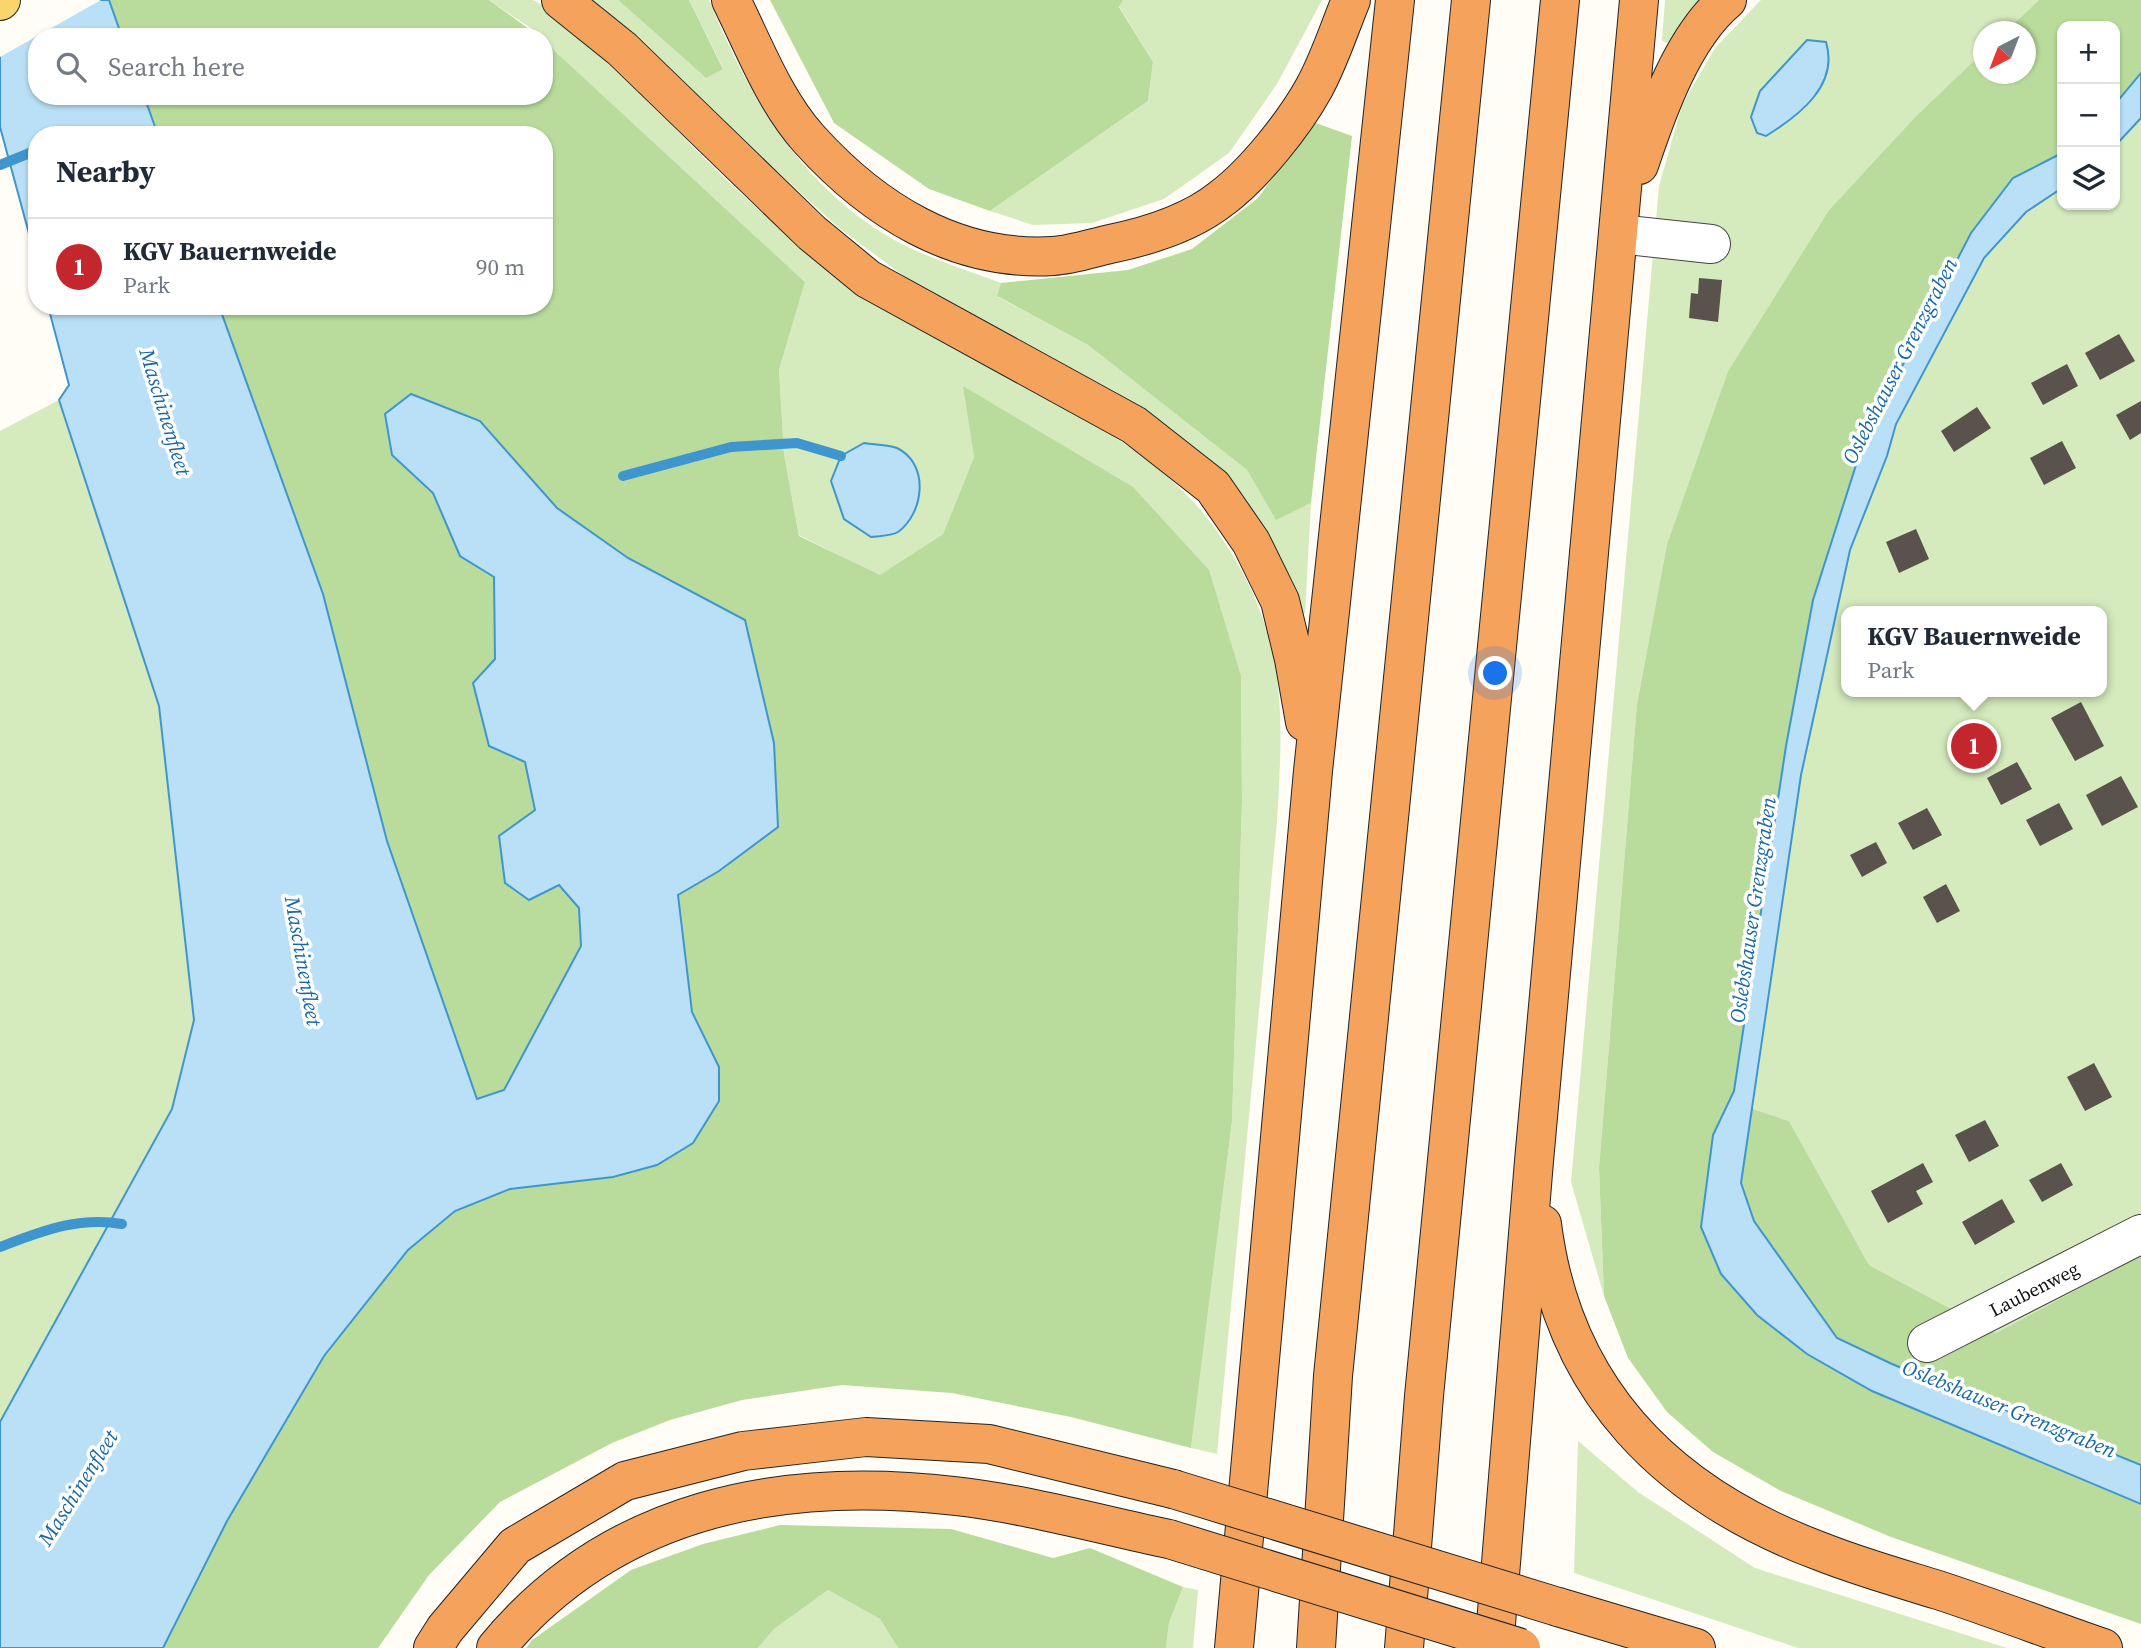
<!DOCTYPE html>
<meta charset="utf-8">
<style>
body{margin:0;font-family:"Source Serif 4",serif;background:#f2f2f3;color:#1f2937}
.controls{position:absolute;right:21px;top:21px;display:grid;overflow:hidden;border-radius:14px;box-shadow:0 2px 5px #0004}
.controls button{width:63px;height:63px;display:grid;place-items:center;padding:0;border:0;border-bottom:2px solid #e0e1e3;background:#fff;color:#1f2937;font:35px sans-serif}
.compass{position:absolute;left:1973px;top:21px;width:63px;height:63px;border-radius:50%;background:#fff;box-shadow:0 2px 5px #0004;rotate:222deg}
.you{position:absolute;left:1496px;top:674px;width:24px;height:24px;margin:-18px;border:5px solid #fff;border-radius:50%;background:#1a73e8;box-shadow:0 0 0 10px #1a73e833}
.badge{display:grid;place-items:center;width:46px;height:46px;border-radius:50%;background:#c4262e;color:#fff;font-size:23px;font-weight:700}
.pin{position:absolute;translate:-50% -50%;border:4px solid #fff;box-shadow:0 2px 7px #0006}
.popup{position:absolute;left:1841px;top:606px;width:266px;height:91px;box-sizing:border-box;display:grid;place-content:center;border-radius:14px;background:#fff;filter:drop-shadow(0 2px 5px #0005);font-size:23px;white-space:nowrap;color:#747a83}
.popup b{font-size:26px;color:#1f2937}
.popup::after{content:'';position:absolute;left:50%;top:100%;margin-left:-14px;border:14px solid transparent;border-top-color:#fff}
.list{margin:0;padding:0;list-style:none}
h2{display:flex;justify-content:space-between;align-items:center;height:91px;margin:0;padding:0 28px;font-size:30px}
h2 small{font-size:23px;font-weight:400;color:#747a83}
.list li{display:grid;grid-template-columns:46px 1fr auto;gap:21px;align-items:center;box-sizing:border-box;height:98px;padding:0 28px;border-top:2px solid #e0e1e3}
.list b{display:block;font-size:26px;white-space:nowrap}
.list p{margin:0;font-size:23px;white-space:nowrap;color:#747a83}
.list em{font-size:23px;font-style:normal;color:#747a83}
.icon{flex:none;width:38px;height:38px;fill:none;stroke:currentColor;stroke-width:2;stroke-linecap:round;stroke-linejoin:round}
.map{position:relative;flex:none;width:2141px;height:1648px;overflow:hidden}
.search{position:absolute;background:#fff;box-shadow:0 2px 5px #0004;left:28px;top:28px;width:525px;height:77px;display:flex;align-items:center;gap:18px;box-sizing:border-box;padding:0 24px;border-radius:28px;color:#747a83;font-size:26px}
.panel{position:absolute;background:#fff;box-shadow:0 2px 5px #0004;left:28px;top:126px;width:525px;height:189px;border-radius:28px}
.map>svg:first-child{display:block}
.green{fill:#d5ebbd;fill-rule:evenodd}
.forest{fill:#b9dc9c}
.water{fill:#b9e0f7;stroke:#3f96cf;stroke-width:2}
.pier{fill:#fffdf5}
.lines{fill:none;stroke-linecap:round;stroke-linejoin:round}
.stream{stroke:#3f96cf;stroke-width:10}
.building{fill:#5a524d}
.minor-casing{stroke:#444;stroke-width:40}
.major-casing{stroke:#222;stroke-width:40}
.highway-casing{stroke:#222;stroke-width:40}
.minor{stroke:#fff;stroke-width:38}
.major{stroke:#f9d66b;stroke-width:38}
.highway{stroke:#f5a25d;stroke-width:38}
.highway-bridge-casing{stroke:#222;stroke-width:40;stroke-linecap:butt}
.highway-bridge{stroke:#f5a25d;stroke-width:38}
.labels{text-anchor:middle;stroke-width:7;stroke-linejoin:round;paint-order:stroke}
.street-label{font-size:19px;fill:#111;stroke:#fff}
.water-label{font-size:21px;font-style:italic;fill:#1768a6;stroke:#fff}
</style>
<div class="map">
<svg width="2141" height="1648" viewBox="0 0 2141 1648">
<rect width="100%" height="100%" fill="#fffdf5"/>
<path class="green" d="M489 0C502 0 519 0 532 0 543 3 556 19 565 26 643 89 707 168 784 231 839 276 887 313 950 347 1044 399 1156 442 1219 534 1287 634 1284 706 1277 821L1217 1454 1191 1448 1232 1121 1242 802 1241 676 964 386 974 457 943 534 880 576 799 535 784 454 779 370 805 282 544 41V37Z
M590 0H618L706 78 723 68 689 0H709C745 88 792 172 873 227 911 253 958 267 1001 283L998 297 1088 345 1247 470 1276 519 1311 503 1305 613 1297 616 1224 478 1116 392 916 285 839 228Z
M1123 0H1322L1277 84 1229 153 1164 199 1092 223 1033 225 990 211 1148 101 1153 62 1119 6Z
M1665 0H1703L1671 41 1666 43 1662 40Z
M1761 0H2039L2006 31 1983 32V52L1915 117 1829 210 1728 371 1667 544 1637 704 1599 1168 1604 1296 1571 1182 1659 186 1682 105 1715 48Z
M2141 118V1255L1996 1333 1869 1265 1789 1121 1753 1109 1801 775 1850 550 1887 456 1896 424 1984 258 2026 212 2062 188V205H2115V146ZM1846 611H2102V692H1846Z
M59 400 159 706 194 1020 172 1109 0 1422V431Z
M1578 1441 1638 1492 1755 1568 2007 1648H1798L1574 1573Z
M1183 1587 1198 1590 1193 1648H1166L1169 1623Z
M828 1590 880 1619 898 1648H758L774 1629Z"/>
<path class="forest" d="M109 0H489L540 37H122Z
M618 0H689L723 69 706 78Z
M770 0H1123L1119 7 1153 62 1148 101 990 211 929 189 834 123Z
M2039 0H2141V73L2115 104V26H2062V153L2013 178 1971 233 1864 440 1813 600 1786 746 1734 1091 1753 1109 1789 1121 1869 1265 1996 1333 2141 1255V1624L1891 1537 1781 1491 1713 1452 1667 1412 1628 1358 1604 1296 1599 1168 1637 704 1667 544 1728 371 1829 210 1915 117 1983 52V74H2025V32L2006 31Z
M544 41 805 282 779 370 784 454 799 536 880 575 943 534 974 457 963 386 1133 487 1209 570 1241 676 1242 802 1232 1121 1191 1448 1071 1417 952 1393 842 1385 742 1400 670 1420 612 1443 500 1502 429 1575 378 1648H163L227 1521 324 1356 408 1250 455 1211 510 1189 613 1177 657 1165 719 1067 692 1012 678 894 719 871 628 558 557 508 480 421 392 455 433 493 460 556 494 576 495 659 559 885 579 907 581 946 504 1090 477 1100 387 841 323 594 219 306H544V135H158L144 96H544Z
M1313 122 1352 136 1311 503 1276 520 1247 470 1088 345 997 296 1001 283 1128 270 1192 249 1258 198Z
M780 1525 951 1529 1053 1558 1090 1548 1183 1587 1169 1623 1166 1648H898L880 1619 828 1590 774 1629 758 1648H526L532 1640 631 1570 703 1544Z"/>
<path class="water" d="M0 0H109L122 37H37V96H144L158 135H37V263L0 127Z
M1807 40 1826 42C1839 85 1800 115 1766 136L1757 133 1751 117 1760 91Z
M2141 73V118L2115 146V104Z
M2062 153V188L2026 212 1984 258 1896 424 1887 456 1850 550 1801 775 1741 1183 1754 1221 1837 1338 1892 1364 2141 1465V1504L1872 1391 1807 1354 1757 1315 1721 1274 1701 1227 1713 1135 1734 1091 1786 746 1813 600 1864 440 1971 233 2013 178Z
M48 306H219L323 594 387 841 477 1099 504 1090 581 946 579 908 559 885 529 900 505 883 499 836 535 810 525 762 489 746 473 683 495 659 494 577 460 556 433 493 392 455 385 414 411 394 480 421 557 508 628 558 745 620 774 743 778 827 719 871 678 895 692 1012 719 1067V1101L693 1143 657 1165 613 1177 510 1189 455 1211 408 1250 324 1356 227 1521 163 1648H0V1422L172 1109 194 1020 159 706 59 400 69 385Z
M864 443C874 445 888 444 897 448 930 464 924 513 898 532 891 536 879 536 871 537L844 519 831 481 841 456Z"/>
<path class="pier" d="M0 0H101L0 57Z"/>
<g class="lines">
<path class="stream" d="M0 165 37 150
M623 476 731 447 797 443 841 456
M0 1247C40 1232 78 1216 122 1224"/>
</g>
<path class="building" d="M1699 278 1722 280 1718 322 1689 318 1691 293 1698 294Z
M2119 334 2135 361 2100 380 2085 353Z
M2067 364 2078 386 2043 405 2031 383Z
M2141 401V433L2130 440 2116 415Z
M1977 407 1991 428 1954 452 1941 431Z
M2062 441 2076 468 2044 485 2030 458Z
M1916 529 1929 559 1899 573 1886 542Z
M2081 702 2104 746 2075 761 2051 718Z
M2017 762 2032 789 2001 805 1987 778Z
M2121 776 2138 807 2102 826 2086 795Z
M2059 803 2073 829 2040 846 2026 820Z
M1927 808 1942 835 1913 850 1898 823Z
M1876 842 1887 863 1862 877 1850 855Z
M1946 884 1960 911 1937 923 1923 897Z
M2094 1063 2112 1097 2085 1111 2067 1077Z
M1985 1120 1999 1146 1969 1162 1955 1135Z
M1923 1163 1933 1182 1916 1191 1923 1204 1888 1223 1871 1191Z
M2061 1163 2073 1185 2042 1202 2029 1180Z
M2002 1199 2015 1222 1975 1245 1962 1222Z"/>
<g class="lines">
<defs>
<path id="minor" d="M1618 234 1711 244
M1927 1343 2141 1234"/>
<path id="major" d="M0 1 1 0"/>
<path id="highway" d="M561 0 622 49 812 233 868 279 1134 425 1213 487 1251 542 1280 601 1294 659 1305 722
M731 0C754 46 774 100 809 139 872 209 955 262 1053 256 1072 255 1092 248 1110 244 1149 236 1191 223 1222 198 1255 173 1294 124 1314 88 1329 61 1339 29 1351 0
M1639 165C1657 111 1683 37 1727 0
M1542 1224C1563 1391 1668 1495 1822 1552 1860 1567 1899 1578 1938 1590 1993 1608 2048 1629 2103 1648
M1558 1607 1696 1648
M433 1648 445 1629 515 1546 625 1481 743 1451 866 1437 989 1444 1173 1489
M496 1648C612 1507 782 1476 955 1496 1026 1504 1098 1524 1169 1539
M1234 1648 1313 771 1395 0
M1316 1648 1333 1376 1471 0
M1404 1648 1424 1396 1560 0
M1494 1648 1534 1161 1639 0"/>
</defs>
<use href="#minor" class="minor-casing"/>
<use href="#major" class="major-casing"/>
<use href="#highway" class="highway-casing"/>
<use href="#minor" class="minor"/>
<use href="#major" class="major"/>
<use href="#highway" class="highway"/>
<defs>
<path id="highway-bridge" d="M1173 1489 1558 1607
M1169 1539 1521 1648"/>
</defs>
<use href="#highway-bridge" class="highway-bridge-casing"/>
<use href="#highway-bridge" class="highway-bridge"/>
</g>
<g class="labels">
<g class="street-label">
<text transform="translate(2034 1289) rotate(-27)" y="7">Laubenweg</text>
</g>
<g class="water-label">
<text transform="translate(1900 361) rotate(-63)" y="7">Oslebshauser Grenzgraben</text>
<text transform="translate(165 412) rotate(73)" y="7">Maschinenfleet</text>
<text transform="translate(1753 910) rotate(-82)" y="7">Oslebshauser Grenzgraben</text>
<text transform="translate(303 961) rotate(80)" y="7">Maschinenfleet</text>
<text transform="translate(2009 1409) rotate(22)" y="7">Oslebshauser Grenzgraben</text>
<text transform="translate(78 1488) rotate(-58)" y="7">Maschinenfleet</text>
</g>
</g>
</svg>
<div class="controls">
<button>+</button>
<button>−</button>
<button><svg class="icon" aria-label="layers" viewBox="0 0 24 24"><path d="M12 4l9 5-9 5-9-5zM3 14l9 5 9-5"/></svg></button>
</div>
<svg class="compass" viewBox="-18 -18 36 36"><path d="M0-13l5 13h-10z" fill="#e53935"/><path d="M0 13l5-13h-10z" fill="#747a83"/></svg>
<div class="you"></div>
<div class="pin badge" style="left:1974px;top:746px">1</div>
<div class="popup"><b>KGV Bauernweide</b>Park</div>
<div class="search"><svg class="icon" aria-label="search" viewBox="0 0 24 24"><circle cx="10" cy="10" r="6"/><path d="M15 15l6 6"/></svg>Search here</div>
<section class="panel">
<h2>Nearby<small></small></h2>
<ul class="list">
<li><span class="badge">1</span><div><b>KGV Bauernweide</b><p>Park</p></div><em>90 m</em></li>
</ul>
</section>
</div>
